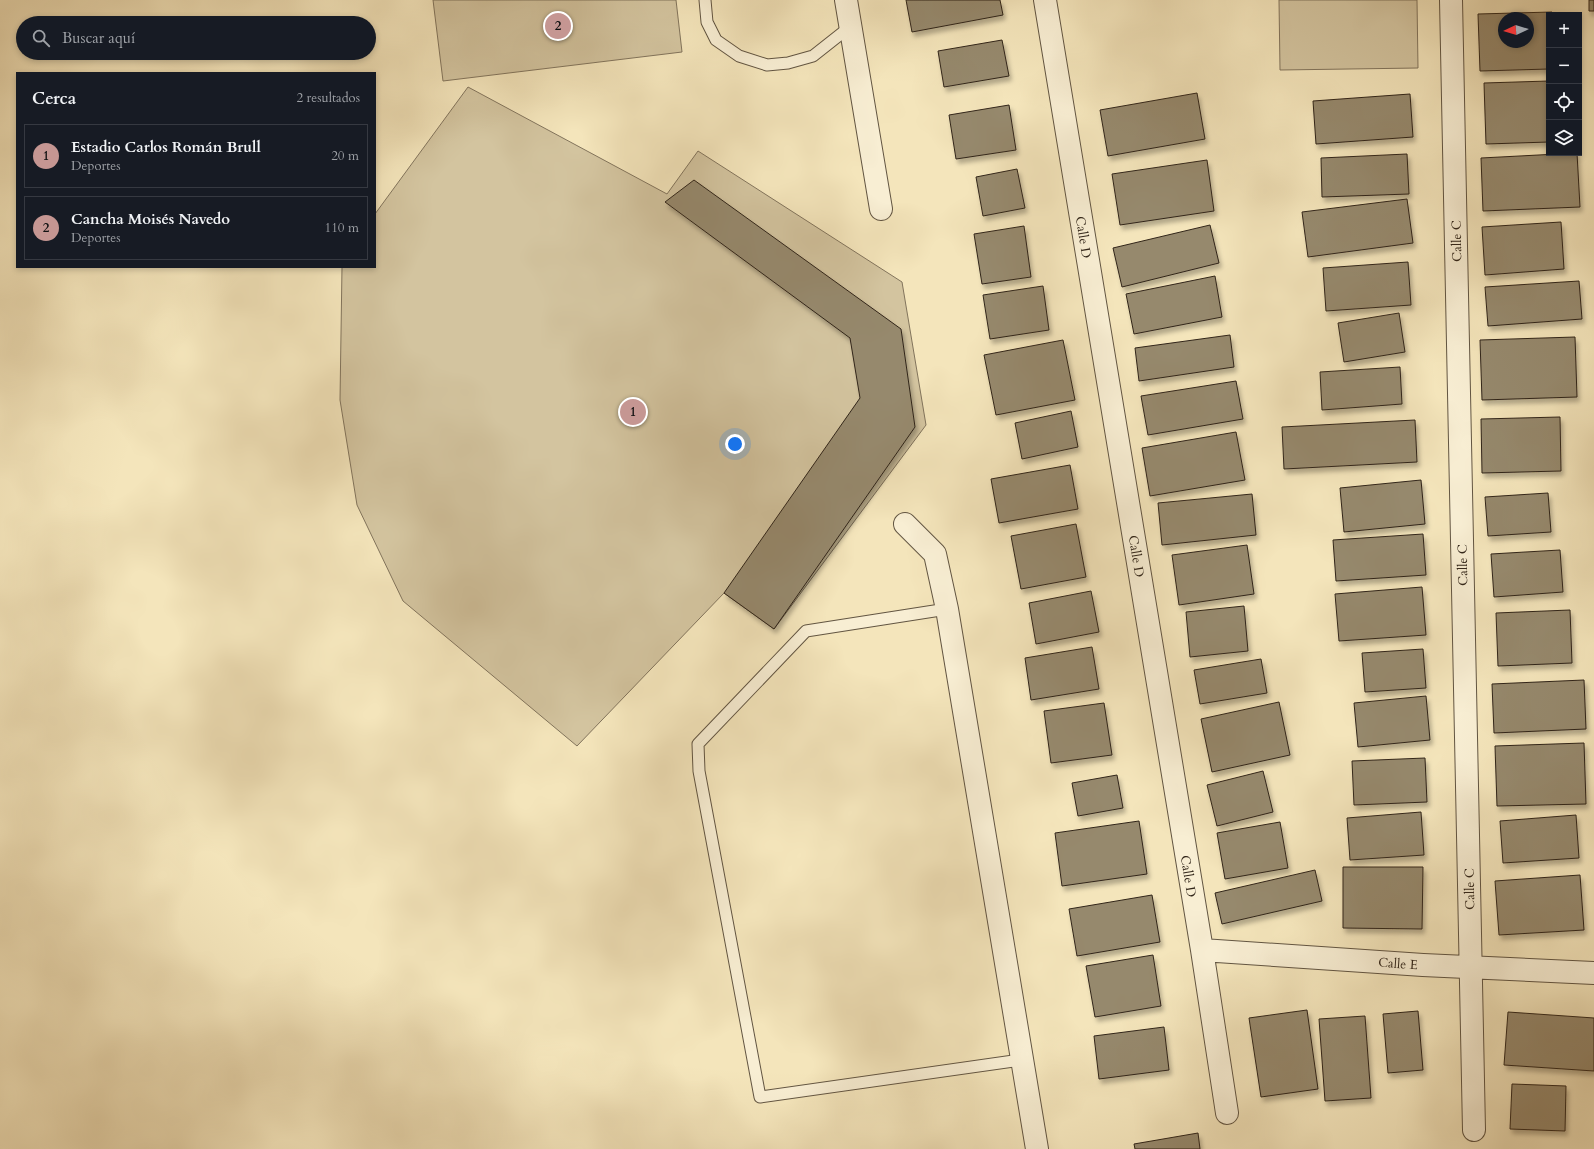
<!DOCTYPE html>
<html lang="es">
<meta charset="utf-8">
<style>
body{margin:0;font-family:Cardo,serif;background:#242831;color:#f1f3f6}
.controls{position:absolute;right:12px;top:12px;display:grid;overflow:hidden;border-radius:0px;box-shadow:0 2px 6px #0003}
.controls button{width:36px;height:36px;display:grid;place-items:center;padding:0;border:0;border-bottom:1px solid #363941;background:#171b24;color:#f1f3f6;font:20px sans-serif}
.compass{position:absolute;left:1498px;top:12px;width:36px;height:36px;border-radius:50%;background:#171b24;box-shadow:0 2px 6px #0003;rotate:266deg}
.you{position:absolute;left:735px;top:444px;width:14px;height:14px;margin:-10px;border:3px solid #fff;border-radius:50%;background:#1a73e8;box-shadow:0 0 0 6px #1a73e833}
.badge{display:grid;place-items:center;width:26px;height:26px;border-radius:50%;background:#c59692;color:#111;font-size:13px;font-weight:700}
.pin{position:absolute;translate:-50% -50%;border:2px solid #fff;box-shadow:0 1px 4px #0006}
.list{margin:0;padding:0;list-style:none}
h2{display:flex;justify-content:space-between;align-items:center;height:52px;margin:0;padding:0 16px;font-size:17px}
h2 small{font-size:13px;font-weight:400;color:#9ea1a6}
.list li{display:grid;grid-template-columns:26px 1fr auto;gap:12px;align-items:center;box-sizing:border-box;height:64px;margin:0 8px 8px;padding:0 8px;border:1px solid #363941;border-radius:0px}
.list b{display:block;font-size:15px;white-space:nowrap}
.list p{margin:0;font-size:13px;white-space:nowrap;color:#9ea1a6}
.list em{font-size:13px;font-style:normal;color:#9ea1a6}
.icon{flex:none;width:22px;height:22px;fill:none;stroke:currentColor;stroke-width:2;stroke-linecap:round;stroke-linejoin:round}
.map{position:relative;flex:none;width:1594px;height:1149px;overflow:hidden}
.search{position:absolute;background:#171b24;box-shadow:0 2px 6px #0003;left:16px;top:16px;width:360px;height:44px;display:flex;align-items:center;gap:10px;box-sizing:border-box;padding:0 14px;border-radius:22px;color:#9ea1a6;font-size:15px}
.panel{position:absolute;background:#171b24;box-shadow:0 2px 6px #0003;left:16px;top:72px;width:360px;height:196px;border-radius:0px}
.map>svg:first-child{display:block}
.green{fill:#d3c49f;stroke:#82745c}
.building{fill:#96896d;stroke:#312519;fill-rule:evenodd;filter:url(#shadow)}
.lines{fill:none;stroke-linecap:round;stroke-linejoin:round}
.lane-casing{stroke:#625542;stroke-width:13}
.street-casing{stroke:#625542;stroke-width:24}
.lane{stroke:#f8eed3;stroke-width:11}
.street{stroke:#f8eed3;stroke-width:22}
.labels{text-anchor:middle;stroke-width:3.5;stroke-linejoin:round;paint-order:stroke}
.street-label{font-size:13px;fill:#312519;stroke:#f8eed3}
</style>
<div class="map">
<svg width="1594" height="1149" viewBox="0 0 1594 1149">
<defs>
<filter id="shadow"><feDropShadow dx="2.5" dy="4.5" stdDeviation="2" flood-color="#0004"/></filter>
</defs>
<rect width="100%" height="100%" fill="#f4e5bb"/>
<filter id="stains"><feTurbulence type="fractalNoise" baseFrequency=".005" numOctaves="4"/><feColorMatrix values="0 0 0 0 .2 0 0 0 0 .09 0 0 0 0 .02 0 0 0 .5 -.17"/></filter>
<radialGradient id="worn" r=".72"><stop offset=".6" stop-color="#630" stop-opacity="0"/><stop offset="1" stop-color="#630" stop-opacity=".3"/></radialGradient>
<path class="green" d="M433 0H676L682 52 443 81Z
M1279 0H1417L1418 68 1280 70Z
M468 87 667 194 698 151 902 282 926 425 774 629 724 593 577 746 403 601 357 505 340 400 342 267H375V214Z"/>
<path class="building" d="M906 0H1000L1003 15 912 32Z
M1589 0H1594V11H1589Z
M1552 12V15H1549V69L1480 71 1478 14ZM1504 18H1528V42H1504Z
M1002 40 1009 76 944 87 938 51Z
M1549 81V142L1486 144 1484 83Z
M1197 93 1205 139 1108 156 1100 110Z
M1410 94 1413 137 1316 144 1313 101Z
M1009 105 1016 150 956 159 949 115Z
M1577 153 1580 207 1483 211 1481 158Z
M1407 154 1409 194 1322 197 1321 158Z
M1207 160 1214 211 1120 225 1112 174Z
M1017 169 1025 208 983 216 976 177Z
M694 180 901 329 915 427 774 629 724 593 860 398 850 338 665 202Z
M1407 199 1413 243 1308 257 1302 212Z
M1561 222 1564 269 1485 275 1482 227Z
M1210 225 1219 263 1122 287 1113 248Z
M1024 226 1031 277 982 284 974 234Z
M1408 262 1411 305 1326 311 1323 268Z
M1215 276 1222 317 1134 334 1126 294Z
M1579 281 1582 319 1488 326 1485 287Z
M1043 286 1049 330 990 339 983 295Z
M1399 313 1405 352 1344 362 1338 323Z
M1230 335 1234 367 1139 381 1135 348Z
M1575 337 1577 397 1482 400 1480 340Z
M1063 340 1075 400 996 415 984 355Z
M1400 367 1402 404 1322 410 1320 372Z
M1236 381 1243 419 1148 435 1141 396Z
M1071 411 1078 447 1022 459 1015 423Z
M1560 417 1561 471 1482 473 1481 419Z
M1415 420 1417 462 1284 469 1282 427Z
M1236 432 1245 480 1150 496 1142 448Z
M1070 465 1078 509 999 523 991 479Z
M1421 480 1425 524 1344 532 1340 488Z
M1548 493 1551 532 1488 536 1485 497Z
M1252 494 1256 535 1162 545 1158 503Z
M1076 524 1086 577 1021 589 1011 536Z
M1423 534 1426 575 1336 581 1333 540Z
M1247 545 1254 594 1179 605 1172 555Z
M1560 550 1563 592 1494 597 1491 554Z
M1422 587 1426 635 1339 641 1335 594Z
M1091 591 1099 632 1036 644 1029 603Z
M1244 606 1248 651 1190 657 1186 612Z
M1570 610 1572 663 1498 666 1496 613Z
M1092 647 1099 689 1031 700 1025 658Z
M1423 649 1426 688 1365 692 1362 653Z
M1261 659 1267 693 1200 704 1194 670Z
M1584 680 1586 729 1494 733 1492 684Z
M1426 696 1430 740 1358 747 1354 703Z
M1279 702 1290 755 1212 772 1201 719Z
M1104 703 1112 755 1051 763 1044 711Z
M1584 743 1586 804 1497 806 1495 746Z
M1425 758 1427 802 1354 805 1352 761Z
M1263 771 1273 812 1217 826 1207 785Z
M1117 775 1123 808 1078 816 1072 783Z
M1421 812 1424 855 1350 860 1347 818Z
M1576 815 1579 858 1503 863 1500 821Z
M1139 821 1147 874 1062 886 1055 833Z
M1280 822 1288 868 1225 879 1217 833Z
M1343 867H1423L1422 929 1343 928Z
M1315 870 1322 901 1222 924 1215 893Z
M1580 875 1584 930 1499 935 1495 881Z
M1152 895 1160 942 1077 956 1069 909Z
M1153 955 1161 1006 1095 1017 1086 966Z
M1307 1010 1318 1089 1261 1097 1249 1018Z
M1418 1011 1423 1070 1388 1073 1383 1014Z
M1508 1012 1594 1018V1071L1504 1065Z
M1365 1016 1371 1098 1325 1101 1319 1019Z
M1164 1027 1169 1070 1099 1079 1094 1036Z
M1512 1084 1566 1086 1565 1131 1510 1129Z
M1198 1133 1200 1149H1135L1134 1144Z"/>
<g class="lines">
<defs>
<path id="lane" d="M705 0 707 22 716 40 739 56 767 65 788 63 813 56 851 26
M947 609 806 631 698 744 699 771 760 1097 1021 1060"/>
<path id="street" d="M846 0 881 209
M1045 0 1202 950 1227 1113
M1451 0 1474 1130
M905 524 935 554 947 609 1037 1149
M1202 950 1423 965 1594 973"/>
</defs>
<use href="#lane" class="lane-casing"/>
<use href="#street" class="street-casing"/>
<use href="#lane" class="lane"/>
<use href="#street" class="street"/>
</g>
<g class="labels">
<g class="street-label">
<text transform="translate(1084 237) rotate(81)" y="5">Calle D</text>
<text transform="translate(1456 241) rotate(-91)" y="5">Calle C</text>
<text transform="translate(1137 556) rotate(81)" y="5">Calle D</text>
<text transform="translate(1462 565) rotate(-91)" y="5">Calle C</text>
<text transform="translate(1189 876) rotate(81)" y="5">Calle D</text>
<text transform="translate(1469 889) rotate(-91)" y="5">Calle C</text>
<text transform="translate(1398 963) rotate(4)" y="5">Calle E</text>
</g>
</g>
<rect width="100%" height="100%" filter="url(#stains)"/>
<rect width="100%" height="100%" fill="url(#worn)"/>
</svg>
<div class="controls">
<button>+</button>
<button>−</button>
<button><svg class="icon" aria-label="locate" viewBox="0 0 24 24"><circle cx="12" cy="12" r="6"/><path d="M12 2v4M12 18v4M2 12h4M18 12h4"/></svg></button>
<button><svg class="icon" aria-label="layers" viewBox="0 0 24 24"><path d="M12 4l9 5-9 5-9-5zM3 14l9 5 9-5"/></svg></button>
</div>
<svg class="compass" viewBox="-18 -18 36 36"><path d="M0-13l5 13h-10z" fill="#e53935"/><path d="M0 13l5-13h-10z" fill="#9ea1a6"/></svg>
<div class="you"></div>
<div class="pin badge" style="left:633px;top:412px">1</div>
<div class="pin badge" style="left:558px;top:26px">2</div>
<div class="search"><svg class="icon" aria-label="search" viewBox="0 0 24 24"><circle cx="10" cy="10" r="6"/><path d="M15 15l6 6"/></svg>Buscar aquí</div>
<section class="panel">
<h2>Cerca<small>2 resultados</small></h2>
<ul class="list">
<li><span class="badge">1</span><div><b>Estadio Carlos Román Brull</b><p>Deportes</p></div><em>20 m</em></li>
<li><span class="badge">2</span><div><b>Cancha Moisés Navedo</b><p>Deportes</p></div><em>110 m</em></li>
</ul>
</section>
</div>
